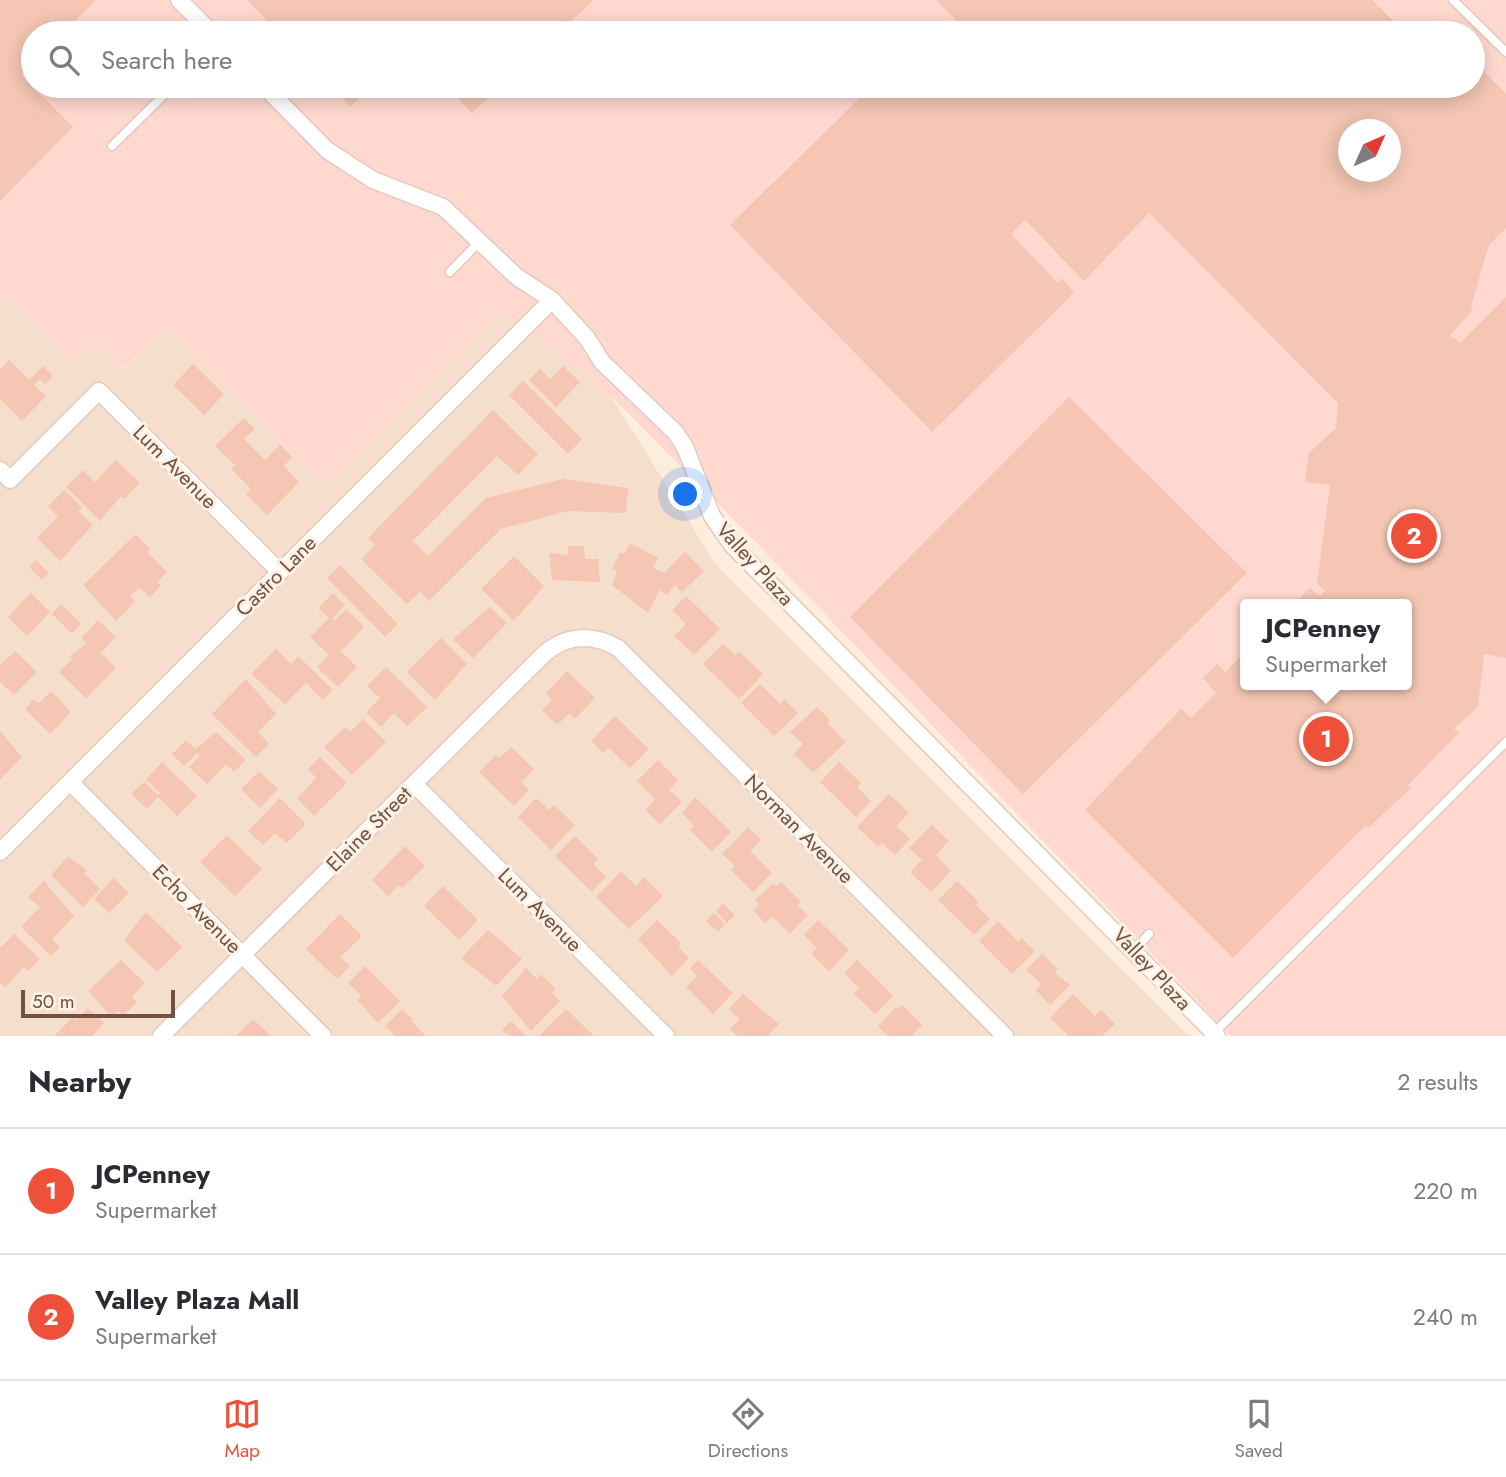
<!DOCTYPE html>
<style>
body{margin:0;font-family:Jost,sans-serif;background:#f7f7f7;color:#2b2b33}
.compass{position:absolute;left:1338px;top:119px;width:63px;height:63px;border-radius:50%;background:#fff;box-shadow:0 4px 18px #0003;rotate:45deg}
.scale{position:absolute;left:21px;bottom:18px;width:154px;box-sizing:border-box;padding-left:7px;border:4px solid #735145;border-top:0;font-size:19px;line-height:24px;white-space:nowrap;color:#735145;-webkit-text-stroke:5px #fff2e4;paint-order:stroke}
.you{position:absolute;left:686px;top:495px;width:24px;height:24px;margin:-18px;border:5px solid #fff;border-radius:50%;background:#1a73e8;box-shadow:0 0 0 10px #1a73e833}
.badge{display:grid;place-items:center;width:46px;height:46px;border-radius:50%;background:#ef503a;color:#fff;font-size:23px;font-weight:700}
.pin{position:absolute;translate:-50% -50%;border:4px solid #fff;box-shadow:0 2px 7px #0006}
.popup{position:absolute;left:1240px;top:599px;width:172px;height:91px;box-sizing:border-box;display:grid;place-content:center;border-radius:7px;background:#fff;filter:drop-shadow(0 2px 5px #0005);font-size:23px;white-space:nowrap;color:#7c7c81}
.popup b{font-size:26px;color:#2b2b33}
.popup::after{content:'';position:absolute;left:50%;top:100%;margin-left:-14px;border:14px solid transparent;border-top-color:#fff}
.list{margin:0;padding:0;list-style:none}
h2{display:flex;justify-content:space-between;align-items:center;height:91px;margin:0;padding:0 28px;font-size:30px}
h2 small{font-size:23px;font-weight:400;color:#7c7c81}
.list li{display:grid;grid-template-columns:46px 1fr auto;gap:21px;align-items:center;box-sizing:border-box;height:126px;padding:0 28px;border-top:2px solid #e1e1e2}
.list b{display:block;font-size:26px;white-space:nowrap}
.list p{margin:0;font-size:23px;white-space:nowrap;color:#7c7c81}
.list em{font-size:23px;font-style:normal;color:#7c7c81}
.icon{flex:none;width:38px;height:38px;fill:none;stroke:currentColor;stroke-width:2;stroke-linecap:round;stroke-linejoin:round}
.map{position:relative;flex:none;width:1506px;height:1036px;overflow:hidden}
.search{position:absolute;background:#fff;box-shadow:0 4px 18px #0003;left:21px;right:21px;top:21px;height:77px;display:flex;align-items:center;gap:18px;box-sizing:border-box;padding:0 24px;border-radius:38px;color:#7c7c81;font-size:26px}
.sheet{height:343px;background:#fff}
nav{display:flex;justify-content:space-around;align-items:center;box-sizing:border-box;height:98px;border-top:2px solid #e1e1e2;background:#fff;font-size:19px;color:#7c7c81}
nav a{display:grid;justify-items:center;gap:4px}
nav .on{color:#ef503a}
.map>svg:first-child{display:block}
.residential{fill:#f5decb}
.commercial{fill:#ffd9cf;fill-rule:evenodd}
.building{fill:#f4c6b3;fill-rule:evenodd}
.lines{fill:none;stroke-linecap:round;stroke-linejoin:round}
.lane-casing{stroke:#e3cabc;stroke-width:11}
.street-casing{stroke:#e3cabc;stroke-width:19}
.lane{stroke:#fff;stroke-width:8}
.street{stroke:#fff;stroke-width:16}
.labels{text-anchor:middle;stroke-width:6;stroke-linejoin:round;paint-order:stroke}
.street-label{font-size:21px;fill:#735145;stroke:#fff2e4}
</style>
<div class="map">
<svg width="1506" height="1036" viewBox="0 0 1506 1036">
<rect width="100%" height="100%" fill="#fdeddd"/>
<path class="residential" d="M0 290 75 365 96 345 123 370 166 326 324 486 501 310 610 395 716 565 1189 1036H0Z"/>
<path class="commercial" d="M0 0H1506V1036H1231L744 530 610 395 501 310 324 486 166 326 122 370 96 345 75 365 0 290ZM33 33H1473V86H33ZM1348 130H1390V172H1348ZM1246 604H1406V685H1246Z"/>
<path class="building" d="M0 0H96L63 33H33V63L21 75 73 127 0 201Z
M247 0H594L558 33H279Z
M936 0H1372L1405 33H950L960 24Z
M1473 60 1506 94V228L1489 245 1471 306 1473 310 1450 335 1460 343 1506 297V658L1484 654 1478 706 1454 729 1459 733 1408 785 1411 788 1368 828 1366 825 1233 958 1085 810 1181 709 1191 718 1216 693 1203 678 1217 664 1225 672 1246 651V685H1406V604H1294L1310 588 1320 596 1325 591 1317 583 1330 485 1305 482 1309 453 1336 428 1338 403 1149 213 1084 281 1025 220 1011 234 1058 283 1062 278 1074 293 932 432 730 225 872 86H1473ZM1348 130H1390V172H1348Z
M331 86H370L351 107Z
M446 86H501L472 113Z
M9 360 29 380 43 366 53 376 45 384 40 379 34 385 46 396 22 421 0 399V370Z
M193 364 224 394 204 415 173 385Z
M563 366 580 382 556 407 529 380 540 369 550 379Z
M523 381 582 439 568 454 509 395Z
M1069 397 1247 573 1023 794 850 617Z
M493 410 538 454 518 475 497 456 413 541 428 556 486 498 563 479 628 488 626 513 568 511 501 529 429 601 420 592 407 604 361 559 375 545 368 538Z
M244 418 255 429 244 439 265 460 280 444 292 457 284 466 299 482 267 515 246 494 251 489 231 469 235 465 215 446Z
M116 460 140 483 124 499 121 496 100 521 66 487 83 470 95 482Z
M64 490 82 507 78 511 93 525 60 561 37 538 58 517 48 506Z
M136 534 150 549 147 552 167 572 157 582 161 585 150 597 139 587 130 596 135 602 116 621 83 585Z
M630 543 658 558 653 568 664 573 685 552 704 571 682 592 675 585 667 595 660 590 648 613 612 585 617 570 612 569 620 553 624 554Z
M568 546H584L585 559H598L600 582 552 580 549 553 568 555Z
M514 556 544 586 514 621 481 589Z
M36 560 49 573 42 580 29 567Z
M340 565 398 624 385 637 327 578Z
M31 593 50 612 27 636 8 617Z
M333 593 345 605 332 619 334 621 346 609 364 627 341 651 357 667 338 687 317 667 329 655 310 637 329 618 318 608Z
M686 596 720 629 694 655 674 636 686 624 672 610Z
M61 604 81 624 72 634 52 614Z
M490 607 507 623 473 658 453 639Z
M98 620 116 637 101 653 116 668 86 698 59 672 72 659 70 656 87 643 81 638Z
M441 638 467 664 435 700 407 672Z
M723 644 735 655 739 651 763 674 739 699 703 664Z
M276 649 291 664 298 656 333 690 323 700 306 683 285 704 251 674Z
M15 651 37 672 14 695 0 682V665Z
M386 667 427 707 407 726 394 713 381 727 366 712 380 698 367 686Z
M567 671 595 698 575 719 570 713 557 725 542 710 552 700 546 693Z
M246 679 276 714 258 732 269 744 256 757 212 714Z
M760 684 780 704 784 699 798 713 774 736 741 703Z
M51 691 71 712 50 734 25 709 34 699 39 703Z
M817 707 830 720 827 723 846 742 813 773 794 754 803 744 790 732Z
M615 716 649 749 630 768 609 748 603 753 591 741Z
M363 719 386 742 352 775 324 747 345 727 350 732Z
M0 731 22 757 0 780Z
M216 732 246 760 234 772 226 764 207 784 189 767 200 756 197 753 184 766 172 754 186 740 195 749Z
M511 747 534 769 521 782 529 790 514 806 479 772 496 755 499 758Z
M320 757 347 783 314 816 297 798 316 778 308 769Z
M658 760 678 780 669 790 682 802 660 824 645 810 655 799 637 781Z
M162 762 197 796 177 816 158 797 147 809 131 794 144 782 158 795 160 793 146 779Z
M839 762 861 783 857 787 871 801 856 817 820 782Z
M259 771 278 789 260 808 241 789Z
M889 794 909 813 896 826 910 839 895 855 882 843 878 847 857 827Z
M695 797 731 832 712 852 690 830 694 826 682 813Z
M280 798 306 824 287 843 275 833 263 845 248 831Z
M536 798 549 810 554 805 575 825 551 850 518 817Z
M932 825 949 841 936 855 951 871 931 892 910 872 922 860 909 848Z
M748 827 761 840 750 851 772 873 753 892 731 870 735 866 722 854Z
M227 835 262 869 235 896 200 862Z
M575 836 598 859 593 864 606 877 592 892 555 856Z
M405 846 425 866 402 888 399 885 388 896 372 880Z
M68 857 87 870 84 873 100 889 83 907 51 875Z
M621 871 636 886 644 877 663 896 629 929 596 897Z
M114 878 129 893 109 913 94 899Z
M44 881 74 916 52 939 60 947 51 956 21 927 40 907 28 897Z
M957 881 979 902 976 905 990 919 974 935 938 900Z
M781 882 801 902 797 905 808 915 790 934 772 916 765 923 753 910 759 904 755 900 773 883 776 886Z
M443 886 478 920 459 940 424 906Z
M723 904 735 915 727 923 716 911Z
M146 912 182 947 157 972 124 940Z
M714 913 725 924 718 932 706 921Z
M340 914 362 936 341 957 350 966 337 979 306 949Z
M657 920 681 943 678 947 689 958 672 976 638 939Z
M818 920 849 950 829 971 811 954 817 948 804 935Z
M998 921 1018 942 1021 938 1035 951 1012 974 979 941Z
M488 930 522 959 496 986 461 958Z
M14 934 40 959 28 971 24 967 5 987 0 982V948Z
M1042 954 1058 969 1055 973 1070 985 1050 1005 1036 990 1042 984 1026 970Z
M121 960 145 983 132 997 137 1002 123 1016 118 1011 112 1017 88 991Z
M698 960 733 993 713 1014 686 987 697 976 690 968Z
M857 960 893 996 875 1014 854 994 859 988 844 973Z
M365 966 400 1001 378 1023 357 1000 361 995 348 983Z
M526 968 537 979 541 974 556 989 552 993 560 1001 531 1031 502 996Z
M743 994 779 1024 768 1036H737L730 1029 740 1019 729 1009Z
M1073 994 1095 1016 1101 1010 1115 1024 1102 1036H1069L1050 1018Z
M902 1005 922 1025 912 1036H888L878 1026 896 1007 898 1009Z
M88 1008 104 1023 92 1036H54L73 1017 76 1020Z
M402 1009 413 1019 411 1021 426 1036H395L385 1026Z
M566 1009 594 1036H539Z
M253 1019 271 1036H236Z
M511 1021 526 1036H509L502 1030Z"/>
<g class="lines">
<defs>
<path id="lane" d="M1453 0 1506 52
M112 146 173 86
M450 272 480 241
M1135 949 1149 934
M1214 1033 1506 742"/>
<path id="street" d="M179 0 212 33
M264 86 327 150 373 180 443 207 517 277 552 300 587 338 602 362 675 432 685 447 712 516 732 545 1217 1036
M0 470 10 480 99 391 280 572
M70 782 323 1036
M414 784 666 1036
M0 852 552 300
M161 1036 545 653C568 634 593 634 618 648L1005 1036"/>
</defs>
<use href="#lane" class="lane-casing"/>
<use href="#street" class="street-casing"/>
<use href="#lane" class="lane"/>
<use href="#street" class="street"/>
</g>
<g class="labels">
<g class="street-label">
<text transform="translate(175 467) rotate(45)" y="7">Lum Avenue</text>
<text transform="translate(755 564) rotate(48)" y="7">Valley Plaza</text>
<text transform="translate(276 576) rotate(-45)" y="7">Castro Lane</text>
<text transform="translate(369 829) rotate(-45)" y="7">Elaine Street</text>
<text transform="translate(799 829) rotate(45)" y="7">Norman Avenue</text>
<text transform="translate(197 909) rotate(45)" y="7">Echo Avenue</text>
<text transform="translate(540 910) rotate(45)" y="7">Lum Avenue</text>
<text transform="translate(1152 969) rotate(47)" y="7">Valley Plaza</text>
</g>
</g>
</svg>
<svg class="compass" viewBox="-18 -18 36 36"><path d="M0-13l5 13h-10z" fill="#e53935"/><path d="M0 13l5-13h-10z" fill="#7c7c81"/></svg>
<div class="scale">50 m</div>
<div class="you"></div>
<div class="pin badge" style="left:1326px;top:739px">1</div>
<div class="popup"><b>JCPenney</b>Supermarket</div>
<div class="pin badge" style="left:1414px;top:536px">2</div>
<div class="search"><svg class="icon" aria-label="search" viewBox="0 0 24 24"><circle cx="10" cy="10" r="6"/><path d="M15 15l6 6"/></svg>Search here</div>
</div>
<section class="sheet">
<h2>Nearby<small>2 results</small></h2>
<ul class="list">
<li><span class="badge">1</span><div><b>JCPenney</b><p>Supermarket</p></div><em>220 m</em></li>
<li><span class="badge">2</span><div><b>Valley Plaza Mall</b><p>Supermarket</p></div><em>240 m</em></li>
</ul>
</section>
<nav>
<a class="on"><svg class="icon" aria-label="map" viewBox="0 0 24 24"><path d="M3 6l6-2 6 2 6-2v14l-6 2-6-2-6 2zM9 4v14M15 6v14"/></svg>Map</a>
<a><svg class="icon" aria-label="directions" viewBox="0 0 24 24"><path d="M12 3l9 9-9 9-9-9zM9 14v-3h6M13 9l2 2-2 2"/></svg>Directions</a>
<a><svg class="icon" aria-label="saved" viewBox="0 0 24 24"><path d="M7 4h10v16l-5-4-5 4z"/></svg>Saved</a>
</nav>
